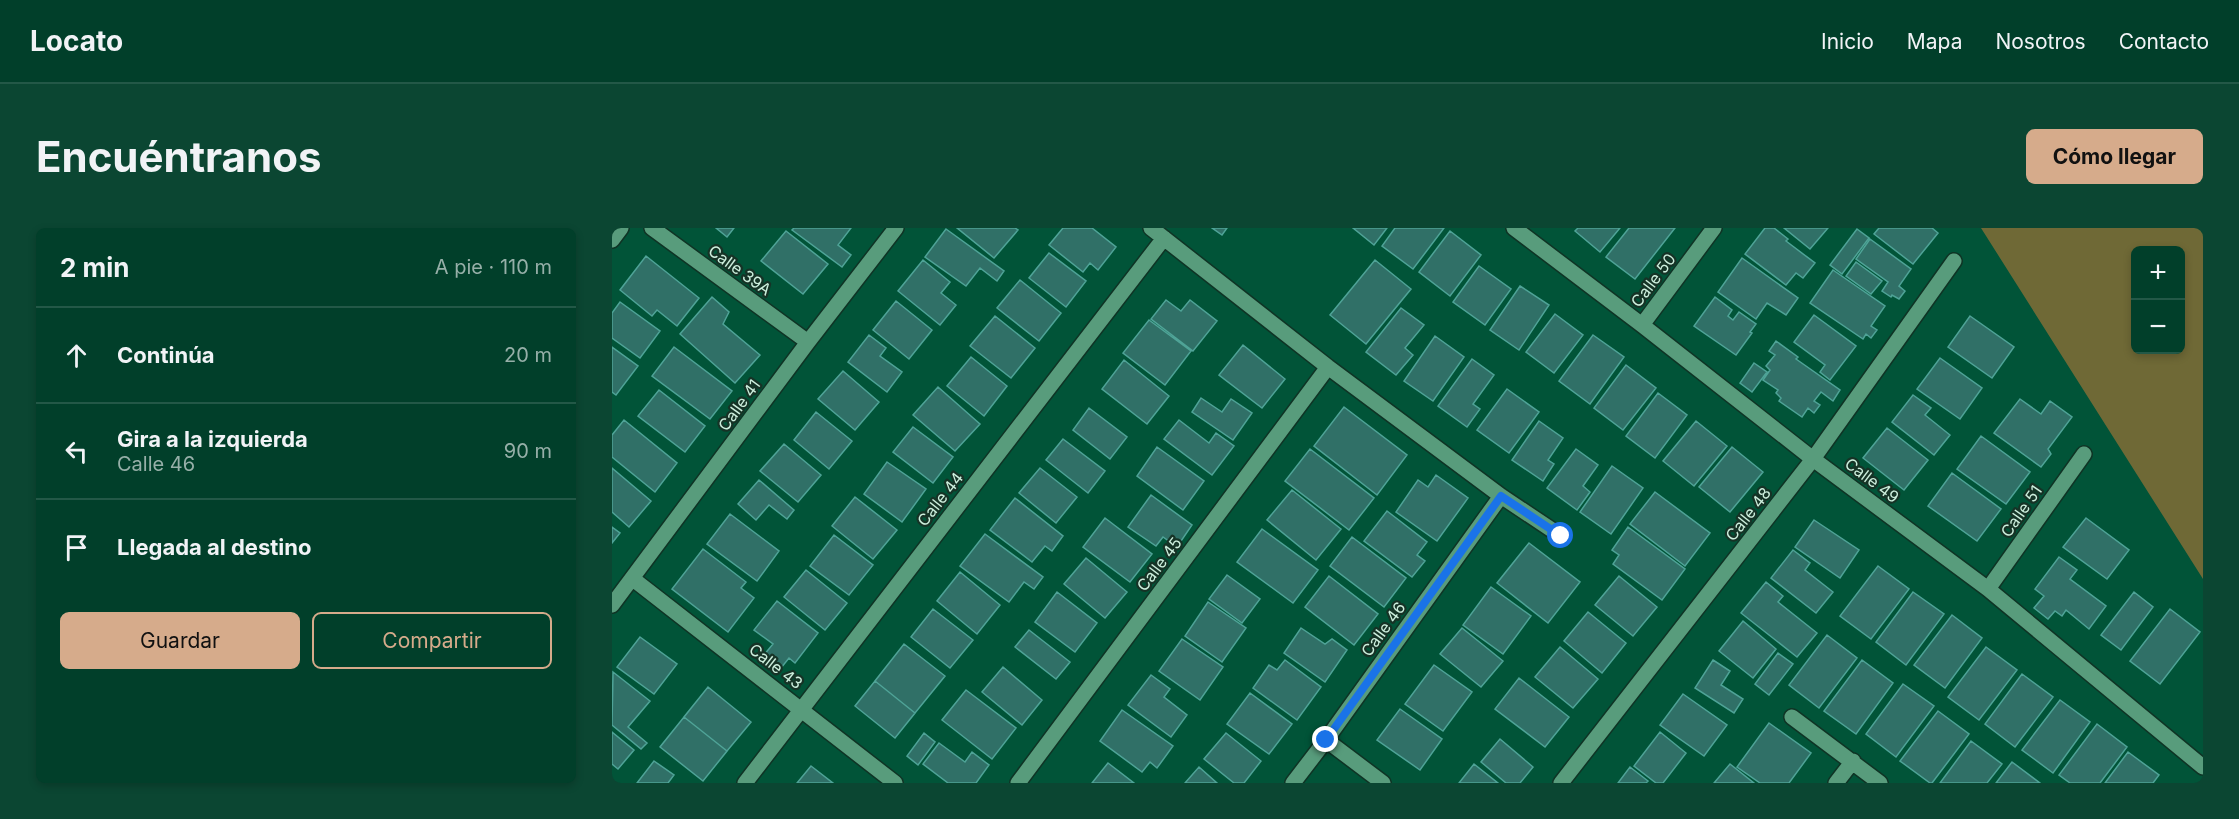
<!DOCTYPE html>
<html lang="es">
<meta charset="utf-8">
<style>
body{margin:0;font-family:Inter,sans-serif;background:#0b4632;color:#f1f3f6}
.controls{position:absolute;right:18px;top:18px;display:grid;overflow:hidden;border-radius:9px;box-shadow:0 3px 9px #0003}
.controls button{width:54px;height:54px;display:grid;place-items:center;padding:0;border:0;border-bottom:2px solid #235847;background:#013f2a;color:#f1f3f6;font:30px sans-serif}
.stop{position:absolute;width:18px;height:18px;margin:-14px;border:4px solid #1a73e8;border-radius:50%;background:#fff}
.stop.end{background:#1a73e8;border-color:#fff;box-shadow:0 2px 6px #0008}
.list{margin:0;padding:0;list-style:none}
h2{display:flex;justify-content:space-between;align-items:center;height:78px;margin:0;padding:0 24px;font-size:26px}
h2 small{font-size:20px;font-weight:400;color:#96afa8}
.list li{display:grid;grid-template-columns:39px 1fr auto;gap:18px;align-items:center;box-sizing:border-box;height:96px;padding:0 24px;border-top:2px solid #235847}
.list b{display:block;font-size:22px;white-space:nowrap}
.list p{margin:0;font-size:20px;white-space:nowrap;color:#96afa8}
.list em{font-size:20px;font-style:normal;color:#96afa8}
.actions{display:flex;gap:12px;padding:18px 24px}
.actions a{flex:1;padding:14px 0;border:2px solid #d6ab8b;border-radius:9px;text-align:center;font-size:21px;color:#d6ab8b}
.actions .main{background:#d6ab8b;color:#111}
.icon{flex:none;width:33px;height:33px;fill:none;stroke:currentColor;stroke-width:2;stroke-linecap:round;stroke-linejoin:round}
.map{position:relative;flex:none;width:1591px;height:555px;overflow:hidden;border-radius:9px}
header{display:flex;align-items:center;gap:36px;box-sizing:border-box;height:84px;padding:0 30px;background:#013f2a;border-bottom:2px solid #235847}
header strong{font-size:28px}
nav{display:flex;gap:33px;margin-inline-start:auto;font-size:21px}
.intro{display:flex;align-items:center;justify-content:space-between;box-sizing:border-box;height:144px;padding:0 36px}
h1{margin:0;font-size:42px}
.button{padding:15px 27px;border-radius:9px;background:#d6ab8b;color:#111;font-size:21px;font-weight:700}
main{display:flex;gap:36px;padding:0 36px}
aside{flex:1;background:#013f2a;border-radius:9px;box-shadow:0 3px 9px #0003}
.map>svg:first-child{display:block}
.green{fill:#6f6936;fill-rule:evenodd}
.building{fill:#307067;stroke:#4fa397;stroke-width:1.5}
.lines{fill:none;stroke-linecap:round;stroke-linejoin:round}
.minor-casing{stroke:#0f3425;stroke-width:18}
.minor{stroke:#589c7c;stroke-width:15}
.route{stroke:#1a73e8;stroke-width:8}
.labels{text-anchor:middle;stroke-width:4.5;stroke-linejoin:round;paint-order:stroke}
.street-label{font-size:16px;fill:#cdefdd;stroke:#163326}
</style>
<header>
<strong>Locato</strong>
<nav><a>Inicio</a><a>Mapa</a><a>Nosotros</a><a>Contacto</a></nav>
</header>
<div class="intro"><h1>Encuéntranos</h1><a class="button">Cómo llegar</a></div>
<main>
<aside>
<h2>2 min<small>A pie · 110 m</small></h2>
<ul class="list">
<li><svg class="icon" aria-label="ahead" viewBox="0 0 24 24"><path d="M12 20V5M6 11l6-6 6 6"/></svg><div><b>Continúa</b></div><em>20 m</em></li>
<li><svg class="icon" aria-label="left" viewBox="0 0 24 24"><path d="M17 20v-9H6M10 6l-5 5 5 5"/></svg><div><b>Gira a la izquierda</b><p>Calle 46</p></div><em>90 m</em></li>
<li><svg class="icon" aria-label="arrive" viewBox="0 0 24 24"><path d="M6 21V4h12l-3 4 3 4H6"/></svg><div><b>Llegada al destino</b></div></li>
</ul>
<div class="actions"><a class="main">Guardar</a><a>Compartir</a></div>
</aside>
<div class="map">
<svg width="1591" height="555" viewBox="0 0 1591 555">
<rect width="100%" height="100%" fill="#015438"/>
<path class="green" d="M1369 0H1591V351ZM1524 22H1568V122H1524Z"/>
<path class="building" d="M104 0H122L115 9Z
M182 0H239L226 17 239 27 230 39 180 2Z
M345 0H403L406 2 382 30Z
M451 0H480L504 19 486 42 478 35 471 44 437 17Z
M600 0H615L610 7Z
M741 0H775L762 17Z
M783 0H832L801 41 770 18Z
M966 0H1008L988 24 963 3Z
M1017 0H1063L1023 51 994 29Z
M1153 0H1162L1176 11 1174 13 1203 35 1191 50 1184 45 1174 57 1133 26Z
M1172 0H1216L1198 21Z
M1267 0H1320L1326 5 1301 36 1262 6Z
M334 1 392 43 385 53 368 40 354 58 313 29Z
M1245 1 1257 10 1230 46 1218 37Z
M174 3 216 36 191 66 149 33Z
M838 3 869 27 838 68 807 44Z
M1258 11 1299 41 1287 58 1293 63 1287 71 1280 67 1279 69 1270 63 1276 54 1244 31Z
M437 25 474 53 454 79 417 50Z
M34 28 87 70 65 98 45 82 40 88 8 62Z
M1130 30 1186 70 1174 87 1155 75 1144 91 1106 64Z
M311 32 338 54 329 65 344 77 328 97 286 63Z
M763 32 799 61 754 116 718 87Z
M1244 34 1270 53 1259 66 1234 48Z
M867 38 899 61 873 97 841 74Z
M1221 42 1273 78 1259 98 1265 102 1259 110 1254 106 1251 111 1198 75Z
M408 52 449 85 427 113 385 80Z
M908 58 937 77 907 122 878 102Z
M100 69 117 84 111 96 148 127 123 155 68 106Z
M1103 69 1120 82 1116 88 1121 92 1127 84 1144 96 1138 104 1140 105 1124 127 1082 98Z
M554 72 569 83 578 72 605 93 581 123 539 91Z
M284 73 320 102 297 131 261 102Z
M8 74 48 103 28 130 0 110V85Z
M789 80 812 97 793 120 801 127 784 147 754 124Z
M943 86 971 107 942 145 914 124Z
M1202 87 1244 118 1218 152 1208 144 1213 137 1182 114Z
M383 88 423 120 399 150 358 118Z
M1358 88 1402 119 1380 150 1336 119Z
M537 92 579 123 553 157 511 125Z
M257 107 274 120 268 128 290 144 275 164 236 134Z
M981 107 1012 129 978 176 947 153Z
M823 108 852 129 821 173 792 153Z
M1164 113 1186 129 1184 131 1228 162 1221 173 1209 164 1202 173 1208 177 1202 185 1196 180 1190 189 1167 173 1169 170 1164 165 1166 162 1151 152 1158 142 1154 138 1163 127 1157 123Z
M631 117 673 151 650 180 607 147Z
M0 119 26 138 4 167 0 164Z
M62 119 120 163 98 191 40 148Z
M359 129 395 158 372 188 335 158Z
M1328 130 1370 160 1348 191 1305 161Z
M860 131 882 147 861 176 868 181 855 199 826 178Z
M512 132 557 168 535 196 490 161Z
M1142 135 1155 144 1140 164 1128 155Z
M1014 137 1044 160 1011 202 982 180Z
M231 143 267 174 243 202 206 171Z
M326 159 368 196 343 223 301 187Z
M895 161 927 184 897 225 865 202Z
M47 162 93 198 73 224 26 188Z
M1046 165 1075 187 1043 230 1014 208Z
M1301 167 1319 180 1313 187 1338 207 1322 227 1280 194Z
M589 170 610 184 619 171 640 185 621 212 580 184Z
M1408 171 1429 186 1438 173 1460 189 1436 221 1439 226 1429 239 1382 205Z
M732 179 795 227 765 267 702 218Z
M477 180 515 209 498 231 461 202Z
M204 184 240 213 217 241 182 212Z
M12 192 65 235 43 264 0 229V207Z
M567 192 597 215 604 205 622 218 600 247 552 211Z
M927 193 951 210 936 232 942 236 931 253 900 232Z
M1084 193 1115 218 1082 258 1051 233Z
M301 199 341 229 321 255 281 224Z
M1275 200 1316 232 1292 262 1251 230Z
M1369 208 1418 244 1394 276 1345 241Z
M451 211 493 243 476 265 434 232Z
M172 216 209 247 186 274 148 243Z
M545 219 592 253 571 282 525 248Z
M1120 219 1151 244 1118 284 1087 259Z
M698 221 762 270 737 302 673 253Z
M964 221 986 237 971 258 978 264 965 282 935 260Z
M275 234 314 261 290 294 252 266Z
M1000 238 1031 260 999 306 968 284Z
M0 240 39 273 17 299 0 284Z
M428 240 465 269 444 295 407 265Z
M1340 245 1389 281 1365 313 1316 278Z
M824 247 856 270 825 313 784 284 806 252 816 259Z
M147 252 182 282 175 291 157 277 144 292 126 276Z
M680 262 729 301 704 332 655 292Z
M1043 264 1098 305 1073 338 1018 296Z
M539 267 580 297 565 319 551 309 544 318 516 299Z
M243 269 285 302 261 331 220 298Z
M403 270 451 308 440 323 433 318 420 334 378 302Z
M775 283 815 314 805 327 813 333 800 349 752 313Z
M118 286 167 323 145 353 95 316Z
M493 290 540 326 518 354 471 319Z
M1474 290 1517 322 1495 351 1451 319Z
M1202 292 1247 322 1228 350 1183 319Z
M0 299 8 305 0 315Z
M1016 299 1073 341 1050 372 1001 336 1007 327 1000 322Z
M650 301 706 342 681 375 625 334Z
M373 306 431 349 422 361 412 354 397 374 348 338Z
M222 307 261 337 237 367 198 338Z
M740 309 794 350 772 379 718 338Z
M917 315 968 354 936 395 885 355Z
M91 321 134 354 129 360 142 370 116 404 60 361Z
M1181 322 1198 335 1193 342 1221 364 1204 385 1159 350Z
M1447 329 1465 342 1458 351 1494 378 1477 401 1454 382 1450 388 1443 383 1436 391 1422 380 1432 368 1423 361Z
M474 330 515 364 493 390 452 356Z
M1266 338 1297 361 1259 411 1228 388Z
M194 342 235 375 213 402 172 369Z
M348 344 388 377 365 406 325 373Z
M615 347 648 371 630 395 597 371Z
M717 348 766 386 742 417 693 379Z
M1007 348 1045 379 1021 408 983 377Z
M1154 354 1171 368 1166 374 1205 405 1185 429 1129 385Z
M879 359 919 388 891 426 851 397Z
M445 364 485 395 463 424 423 394Z
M1301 364 1332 386 1294 437 1264 414Z
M1522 364 1541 379 1509 422 1489 407Z
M165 373 206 405 183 435 177 430 169 440 152 427 161 416 142 402Z
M596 374 634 400 610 434 573 408Z
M321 381 361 412 338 440 299 409Z
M1558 381 1588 404 1548 456 1518 433Z
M976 384 1014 415 990 445 952 413Z
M1340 387 1370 410 1333 460 1302 437Z
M1131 393 1164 421 1141 450 1107 423Z
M689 400 713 416 720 411 735 422 713 454 672 425Z
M850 400 891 433 869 459 828 426Z
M417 402 458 434 444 451 403 419Z
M1215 407 1245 430 1207 480 1177 457Z
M28 409 65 436 42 466 5 439Z
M570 411 611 439 588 472 547 443Z
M292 416 333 448 303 485 263 453Z
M948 419 986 451 961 480 923 449Z
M1374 419 1405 442 1367 492 1336 469Z
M1166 425 1181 436 1157 467 1143 456Z
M673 432 709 459 685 492 641 460 657 437 665 442Z
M1101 432 1118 443 1109 457 1131 471 1122 485 1083 460Z
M1250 432 1281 455 1244 506 1212 483Z
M822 437 860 464 831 503 793 476Z
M391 439 430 472 410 497 370 464Z
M1 444 38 473 16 499 35 515 29 521 0 497Z
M1410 446 1441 469 1403 519 1373 496Z
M539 447 558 461 552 469 575 487 559 509 516 477Z
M907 450 957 489 933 519 883 481Z
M263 453 303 485 283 510 243 478Z
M1291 456 1322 478 1284 529 1254 506Z
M96 459 139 494 115 523 72 489Z
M354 462 404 500 380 531 330 492Z
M638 465 680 496 657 526 615 496Z
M1071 466 1115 497 1092 528 1048 497Z
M1448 472 1478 494 1441 545 1410 522Z
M788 481 830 511 808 542 765 512Z
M510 482 561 518 545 540 538 534 530 544 488 513Z
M1326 483 1357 506 1320 555H1318L1288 533Z
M72 489 115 523 91 553 48 519Z
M1157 495 1199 525 1177 555H1148L1125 539Z
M1485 496 1515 519 1488 555H1458L1447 547Z
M0 504 22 522 6 541 0 536Z
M1048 504 1074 525 1051 555H1044L1022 538Z
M312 505 323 514 306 537 295 528Z
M614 505 649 533 632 555H622L592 531Z
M888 511 921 539 908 555H894L869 534Z
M1359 513 1390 536 1375 555H1328Z
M327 515 353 534 360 524 377 537 364 555H336L311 536Z
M1516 524 1547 547 1541 555H1493Z
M42 533 62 547 56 555H25Z
M1400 534 1428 555H1384Z
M496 535 522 555H480Z
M862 536 886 555H847Z
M1118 536 1142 555H1102Z
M199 538 221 555H185Z
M587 539 605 555H573Z
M1018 539 1036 553 1034 555H1006Z"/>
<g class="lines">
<defs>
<path id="minor" d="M40 0 196 114
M539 0 716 139 889 268 949 308
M902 0 1030 97 1201 231 1376 361 1591 539
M0 12 9 0
M1030 97 1102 0
M21 351 283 555
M1376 361 1472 226
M0 377 196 114 284 0
M1180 489 1268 555
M714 512 771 555
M133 555 552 10
M406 555 716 139
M681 555 714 512 889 268
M949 555 1201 231 1342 33
M1224 555 1241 533"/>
</defs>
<use href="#minor" class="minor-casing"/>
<use href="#minor" class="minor"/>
</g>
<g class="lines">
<path class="route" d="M714 512 889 268 949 308"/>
</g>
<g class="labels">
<g class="street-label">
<text transform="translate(128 42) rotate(36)" y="6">Calle 39A</text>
<text transform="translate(1041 52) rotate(-53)" y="6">Calle 50</text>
<text transform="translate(127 177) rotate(-54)" y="6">Calle 41</text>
<text transform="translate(1260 252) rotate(37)" y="6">Calle 49</text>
<text transform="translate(328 271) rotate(-52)" y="6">Calle 44</text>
<text transform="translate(1409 283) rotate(-55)" y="6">Calle 51</text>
<text transform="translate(1136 286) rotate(-52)" y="6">Calle 48</text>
<text transform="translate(547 336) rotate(-53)" y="6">Calle 45</text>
<text transform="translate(771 401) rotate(-54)" y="6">Calle 46</text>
<text transform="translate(164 438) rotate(38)" y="6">Calle 43</text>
</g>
</g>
</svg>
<div class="controls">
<button>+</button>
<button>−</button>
</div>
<div class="stop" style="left:949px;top:308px"></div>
<div class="stop end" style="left:714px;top:512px"></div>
</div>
</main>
